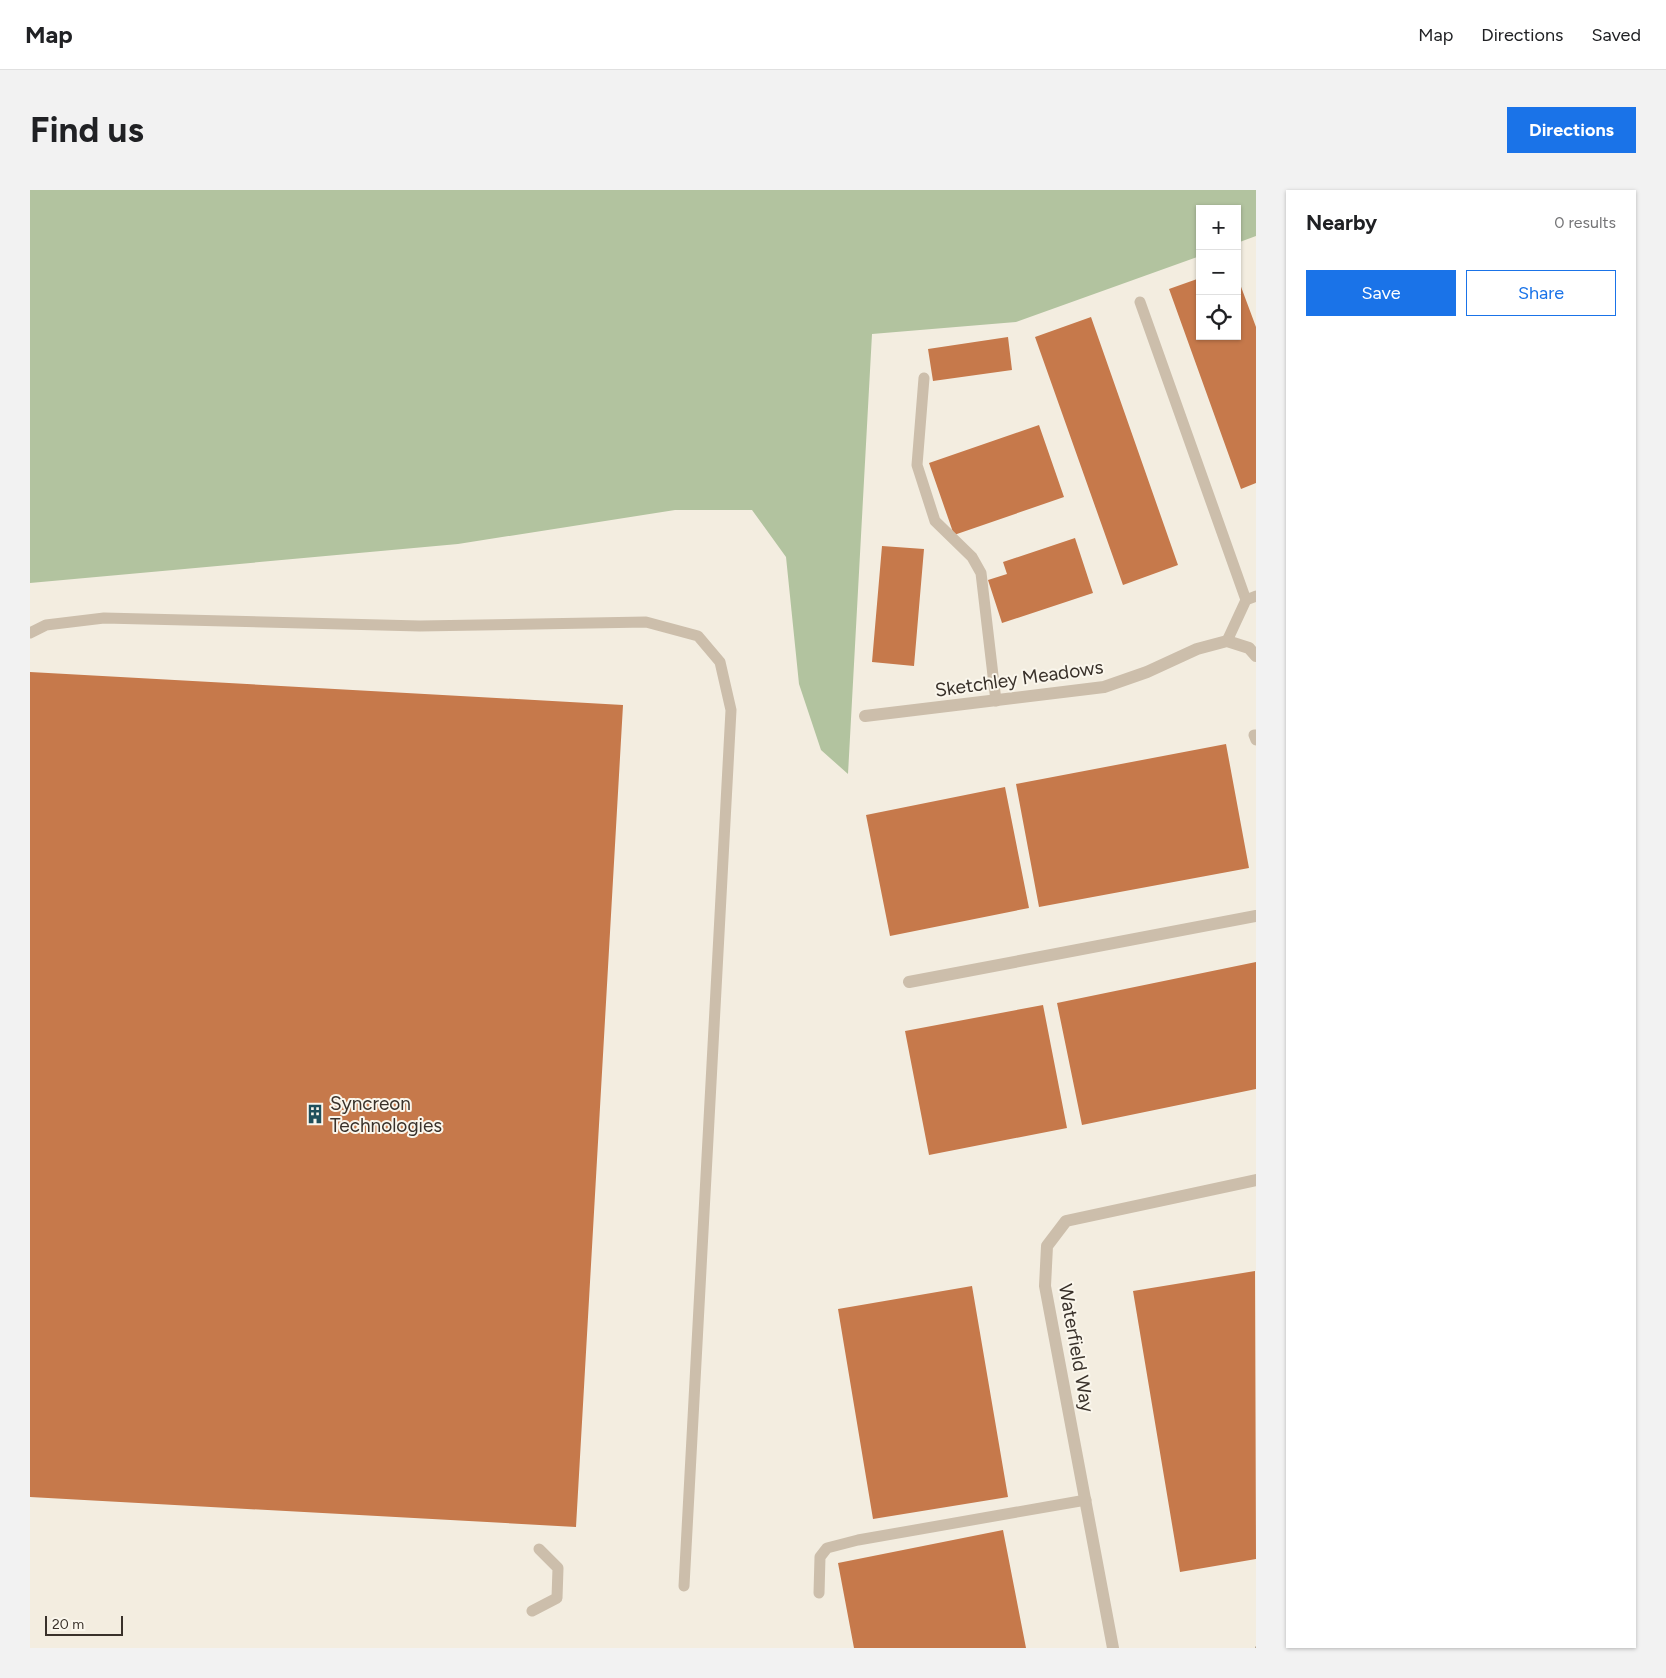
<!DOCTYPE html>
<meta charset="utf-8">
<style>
body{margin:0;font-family:Figtree,sans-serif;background:#f2f2f2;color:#202124}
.controls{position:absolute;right:15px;top:15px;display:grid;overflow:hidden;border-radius:0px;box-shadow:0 1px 4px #0004}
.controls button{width:45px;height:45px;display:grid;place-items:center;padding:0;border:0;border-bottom:1px solid #e0e0e0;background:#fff;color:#202124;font:25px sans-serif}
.scale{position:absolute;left:15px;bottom:12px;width:78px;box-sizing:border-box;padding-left:5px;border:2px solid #39312a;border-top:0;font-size:14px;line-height:18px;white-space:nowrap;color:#39312a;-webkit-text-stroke:4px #faf6ec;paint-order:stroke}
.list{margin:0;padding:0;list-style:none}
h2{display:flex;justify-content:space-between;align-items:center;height:65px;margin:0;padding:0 20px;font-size:21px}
h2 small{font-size:16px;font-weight:400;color:#757577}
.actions{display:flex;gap:10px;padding:15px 20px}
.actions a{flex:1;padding:11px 0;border:1px solid #1a73e8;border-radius:0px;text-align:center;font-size:18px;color:#1a73e8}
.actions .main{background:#1a73e8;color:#fff}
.icon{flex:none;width:28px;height:28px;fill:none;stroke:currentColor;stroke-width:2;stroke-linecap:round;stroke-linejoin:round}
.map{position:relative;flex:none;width:1226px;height:1458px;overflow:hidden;border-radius:0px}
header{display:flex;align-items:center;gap:30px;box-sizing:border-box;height:70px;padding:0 25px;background:#fff;border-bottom:1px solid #e0e0e0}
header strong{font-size:24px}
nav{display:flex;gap:28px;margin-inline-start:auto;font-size:18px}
.intro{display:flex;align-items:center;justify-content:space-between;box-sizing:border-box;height:120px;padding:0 30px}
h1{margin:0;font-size:35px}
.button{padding:12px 22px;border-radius:0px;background:#1a73e8;color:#fff;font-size:18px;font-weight:700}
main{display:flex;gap:30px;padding:0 30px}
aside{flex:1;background:#fff;border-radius:0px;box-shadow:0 1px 4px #0004}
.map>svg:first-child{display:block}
.green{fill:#b2c39f}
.building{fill:#c6794b}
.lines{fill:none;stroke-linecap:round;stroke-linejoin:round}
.path{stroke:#b8a995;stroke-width:3;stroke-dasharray:2.5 2.5;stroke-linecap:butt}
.service{stroke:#ccbeab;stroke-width:11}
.minor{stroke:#ccbeab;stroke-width:12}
.labels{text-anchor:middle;stroke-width:4;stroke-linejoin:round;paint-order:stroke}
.street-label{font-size:19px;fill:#39312a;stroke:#faf6ec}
.poi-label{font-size:19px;fill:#39312a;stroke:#faf6ec;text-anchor:start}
</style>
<header>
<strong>Map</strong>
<nav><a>Map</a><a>Directions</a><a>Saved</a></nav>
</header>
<div class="intro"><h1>Find us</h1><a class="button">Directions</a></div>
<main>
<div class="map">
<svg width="1226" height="1458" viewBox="0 0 1226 1458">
<rect width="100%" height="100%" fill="#f3ede0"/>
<path class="green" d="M0 0H1226V46L1207 53V19H1170V66L986 132 842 144 818 584 791 560 769 494 756 367 722 320H645L428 354 0 393Z"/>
<path class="building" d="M1207 86 1226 137V293L1211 299 1139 99 1170 88V146H1207Z
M1061 127 1148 375 1093 395 1005 147Z
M978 147 982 180 903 191 898 159Z
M1009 235 1034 307 924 345 899 273Z
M1045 348 1063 403 972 433 958 390 977 384 973 372Z
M852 356 894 359 884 476 842 472Z
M0 482 593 515 546 1337 0 1307Z
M1196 554 1219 678 1009 717 986 594Z
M975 597 999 718 860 746 836 625Z
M1226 772V899L1052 935 1027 813Z
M1013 815 1037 938 899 965 875 841Z
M1225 1081 1226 1369 1150 1382 1103 1101Z
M942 1096 978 1307 843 1329 808 1119Z
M973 1340 996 1458H824L808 1373Z"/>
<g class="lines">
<path class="path" d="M1225 1458H1226"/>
<path class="service" d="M1110 112 1216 410 1226 406
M894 188 887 275 905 331 942 367 951 383 966 511
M0 443 16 435 74 428 390 436 616 432 668 446 690 472 701 520 654 1396
M1197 451 1216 410
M1226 545H1224L1226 550
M789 1403 790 1367 797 1358 828 1350 1056 1310
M502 1421 527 1408 528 1378 509 1359"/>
<path class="minor" d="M835 526 1074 497 1117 482 1167 459 1197 451 1219 458 1226 466
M879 792 1226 726
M1083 1458 1015 1096 1017 1056 1036 1031 1226 990"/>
</g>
<defs>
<symbol id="building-bare" viewBox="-9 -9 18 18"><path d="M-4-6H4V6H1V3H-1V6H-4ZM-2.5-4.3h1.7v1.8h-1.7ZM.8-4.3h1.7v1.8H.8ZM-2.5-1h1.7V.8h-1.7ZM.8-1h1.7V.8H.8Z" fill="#1f4f5b" stroke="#faf6ec" stroke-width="2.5" paint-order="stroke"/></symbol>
</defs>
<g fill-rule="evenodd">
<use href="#building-bare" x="271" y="910" width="28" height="28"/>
</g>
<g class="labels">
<g class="street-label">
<text transform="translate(989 488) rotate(-8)" y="7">Sketchley Meadows</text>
<text transform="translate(1047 1158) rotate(80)" y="7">Waterfield Way</text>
</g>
<g class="poi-label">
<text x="300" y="920">Syncreon<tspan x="300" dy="22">Technologies</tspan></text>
</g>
</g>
</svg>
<div class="controls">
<button>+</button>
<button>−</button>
<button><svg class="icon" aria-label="locate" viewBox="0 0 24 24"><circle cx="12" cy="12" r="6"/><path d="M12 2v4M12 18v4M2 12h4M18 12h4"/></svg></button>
</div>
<div class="scale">20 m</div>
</div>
<aside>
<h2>Nearby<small>0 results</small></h2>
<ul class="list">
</ul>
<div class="actions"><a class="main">Save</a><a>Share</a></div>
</aside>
</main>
